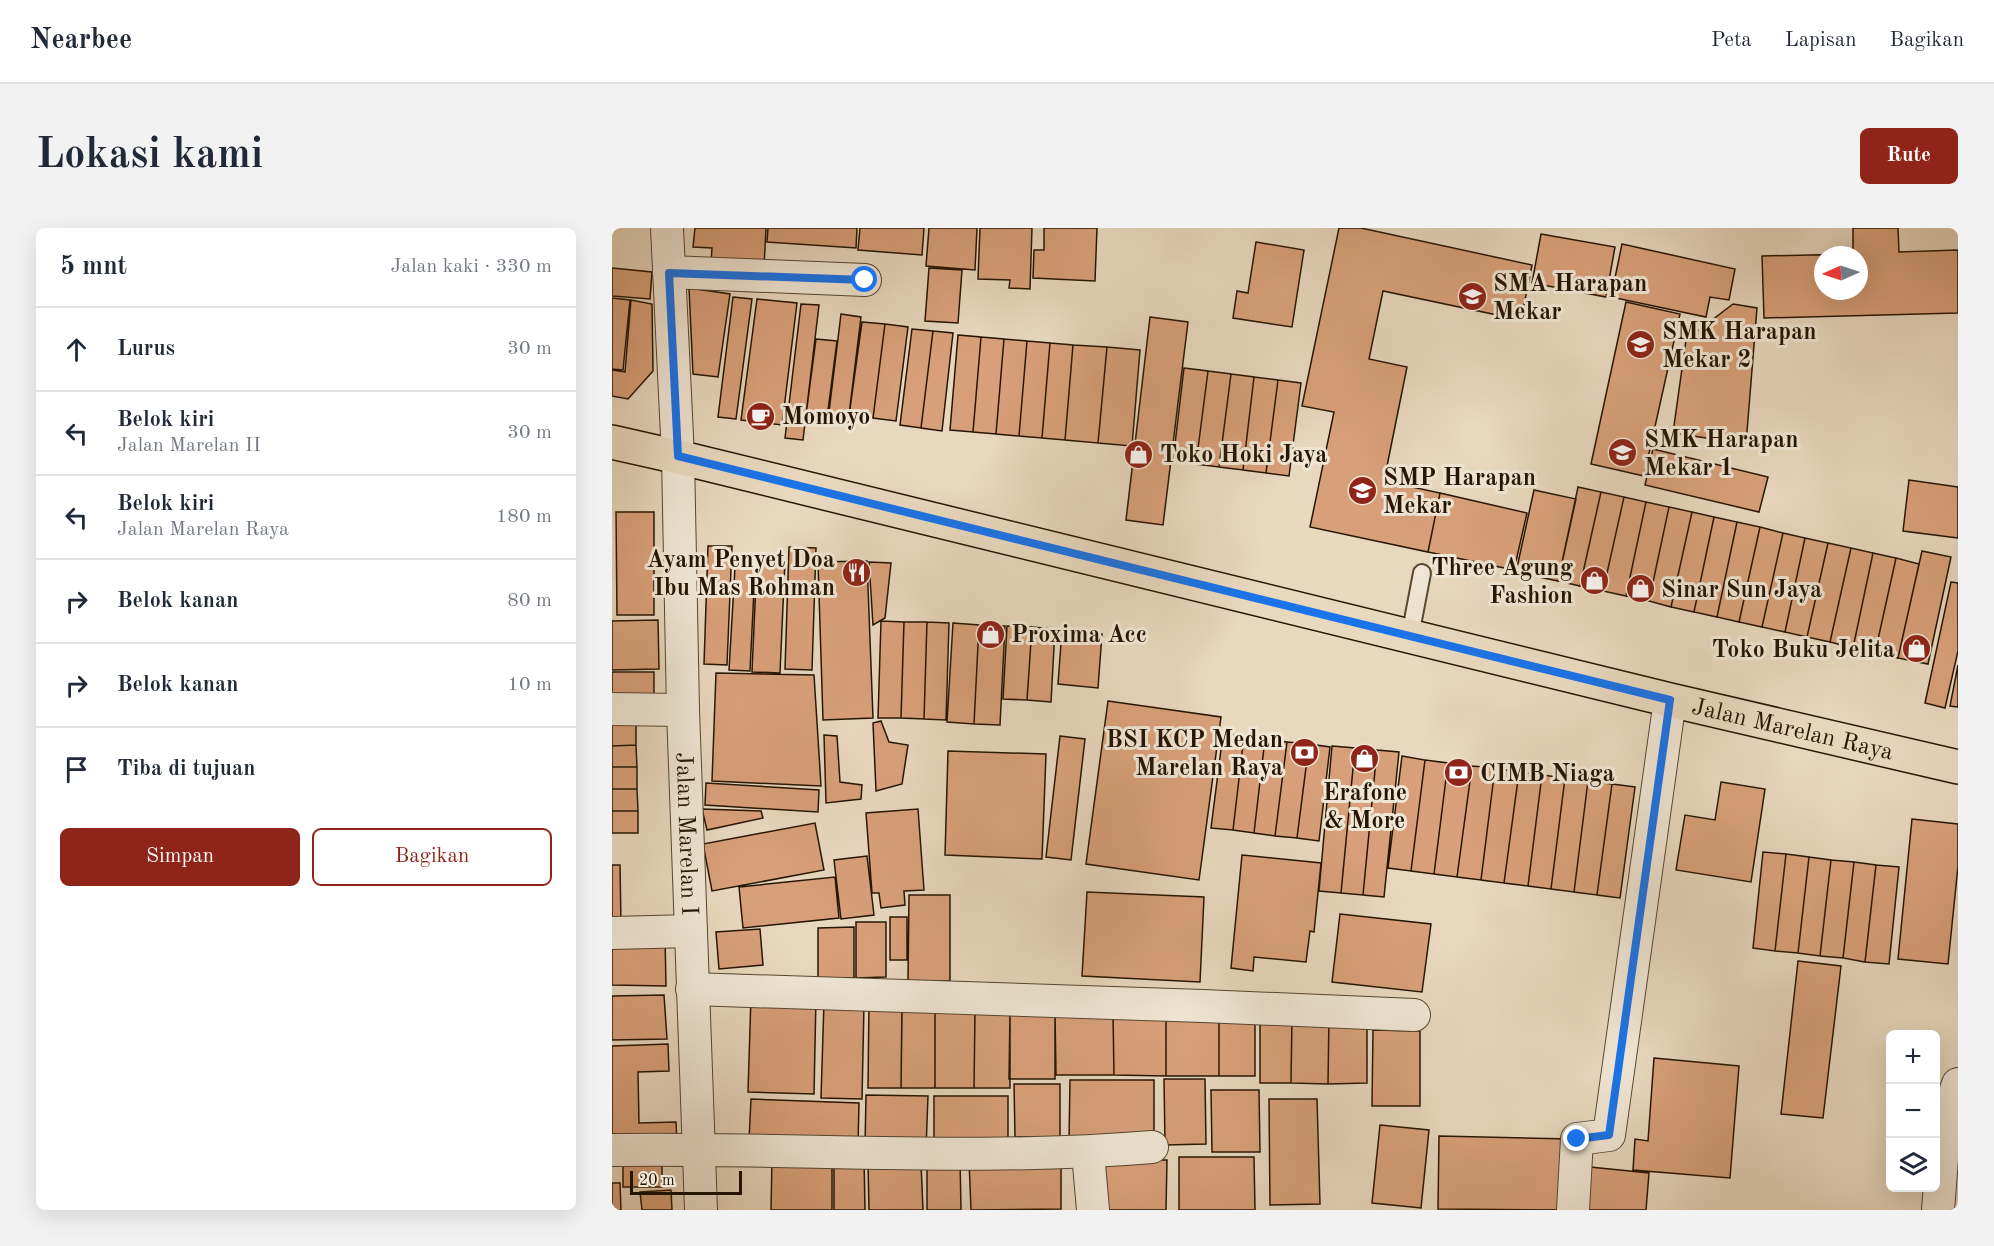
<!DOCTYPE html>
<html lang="id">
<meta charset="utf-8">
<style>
body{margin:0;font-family:"Old Standard TT",serif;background:#f2f2f3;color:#1f2937}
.controls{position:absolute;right:18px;bottom:18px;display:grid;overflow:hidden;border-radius:9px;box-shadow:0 6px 24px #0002}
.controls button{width:54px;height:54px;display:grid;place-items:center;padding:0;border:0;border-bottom:2px solid #e0e1e3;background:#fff;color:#1f2937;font:30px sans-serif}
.compass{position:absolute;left:1202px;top:18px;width:54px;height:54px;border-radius:50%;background:#fff;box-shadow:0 6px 24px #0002;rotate:267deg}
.scale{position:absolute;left:18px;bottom:15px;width:112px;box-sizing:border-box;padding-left:6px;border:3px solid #261503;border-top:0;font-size:16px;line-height:21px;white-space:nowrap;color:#261503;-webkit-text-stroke:4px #f0e6d5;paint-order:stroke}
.stop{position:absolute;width:18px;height:18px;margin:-14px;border:4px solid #1a73e8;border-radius:50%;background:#fff}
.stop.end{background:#1a73e8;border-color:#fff;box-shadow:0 2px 6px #0008}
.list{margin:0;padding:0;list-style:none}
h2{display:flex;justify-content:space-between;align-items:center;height:78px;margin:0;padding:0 24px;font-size:26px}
h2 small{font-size:20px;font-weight:400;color:#747a83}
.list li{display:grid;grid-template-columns:39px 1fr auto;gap:18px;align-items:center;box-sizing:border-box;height:84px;padding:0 24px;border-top:2px solid #e0e1e3}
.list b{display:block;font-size:22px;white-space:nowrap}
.list p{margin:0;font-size:20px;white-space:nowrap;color:#747a83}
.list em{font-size:20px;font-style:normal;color:#747a83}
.actions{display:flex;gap:12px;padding:18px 24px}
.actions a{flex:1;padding:14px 0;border:2px solid #8f2418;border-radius:9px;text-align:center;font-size:21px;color:#8f2418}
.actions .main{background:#8f2418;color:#fff}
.icon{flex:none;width:33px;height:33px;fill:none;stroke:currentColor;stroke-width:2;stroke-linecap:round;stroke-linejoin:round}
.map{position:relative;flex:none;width:1346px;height:982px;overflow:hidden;border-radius:9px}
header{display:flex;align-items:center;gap:36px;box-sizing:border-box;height:84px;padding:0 30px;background:#fff;border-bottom:2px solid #e0e1e3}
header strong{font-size:28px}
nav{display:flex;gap:33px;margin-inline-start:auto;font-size:21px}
.intro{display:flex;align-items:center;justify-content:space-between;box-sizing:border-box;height:144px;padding:0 36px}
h1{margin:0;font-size:42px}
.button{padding:15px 27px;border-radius:9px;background:#8f2418;color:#fff;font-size:21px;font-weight:700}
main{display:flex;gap:36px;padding:0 36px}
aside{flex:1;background:#fff;border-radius:9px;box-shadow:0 6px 24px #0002}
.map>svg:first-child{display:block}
.building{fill:#d8a07a;stroke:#261503;stroke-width:1.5;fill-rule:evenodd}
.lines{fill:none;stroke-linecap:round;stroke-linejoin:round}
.lane-casing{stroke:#564632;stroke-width:20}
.street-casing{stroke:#564632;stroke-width:34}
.primary-casing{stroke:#261503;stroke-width:36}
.lane{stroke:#f0e6d5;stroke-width:16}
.street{stroke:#f0e6d5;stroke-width:32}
.primary{stroke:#e8d8be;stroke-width:33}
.route{stroke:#1a73e8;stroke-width:8}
.labels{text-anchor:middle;stroke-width:6;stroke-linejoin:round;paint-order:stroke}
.poi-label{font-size:24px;font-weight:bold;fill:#261503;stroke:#f0e6d5;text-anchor:start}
.street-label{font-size:24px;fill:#261503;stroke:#f0e6d5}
</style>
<header>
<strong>Nearbee</strong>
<nav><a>Peta</a><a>Lapisan</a><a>Bagikan</a></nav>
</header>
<div class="intro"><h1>Lokasi kami</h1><a class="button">Rute</a></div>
<main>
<aside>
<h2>5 mnt<small>Jalan kaki · 330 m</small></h2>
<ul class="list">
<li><svg class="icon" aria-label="ahead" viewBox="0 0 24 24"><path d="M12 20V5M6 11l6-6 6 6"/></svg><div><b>Lurus</b></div><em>30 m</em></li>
<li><svg class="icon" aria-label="left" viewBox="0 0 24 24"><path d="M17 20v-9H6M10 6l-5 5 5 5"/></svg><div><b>Belok kiri</b><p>Jalan Marelan II</p></div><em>30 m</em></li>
<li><svg class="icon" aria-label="left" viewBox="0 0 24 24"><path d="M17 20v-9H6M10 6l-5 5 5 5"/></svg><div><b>Belok kiri</b><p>Jalan Marelan Raya</p></div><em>180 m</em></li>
<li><svg class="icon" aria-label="right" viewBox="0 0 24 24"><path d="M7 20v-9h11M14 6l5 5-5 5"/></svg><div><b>Belok kanan</b></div><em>80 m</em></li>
<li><svg class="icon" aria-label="right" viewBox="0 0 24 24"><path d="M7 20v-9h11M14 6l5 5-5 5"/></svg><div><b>Belok kanan</b></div><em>10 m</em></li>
<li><svg class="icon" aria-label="arrive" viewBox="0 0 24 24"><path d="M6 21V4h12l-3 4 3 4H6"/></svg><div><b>Tiba di tujuan</b></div></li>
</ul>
<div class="actions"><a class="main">Simpan</a><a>Bagikan</a></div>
</aside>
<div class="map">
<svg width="1346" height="982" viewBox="0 0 1346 982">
<rect width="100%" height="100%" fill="#e8d8be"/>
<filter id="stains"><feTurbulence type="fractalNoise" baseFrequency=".00333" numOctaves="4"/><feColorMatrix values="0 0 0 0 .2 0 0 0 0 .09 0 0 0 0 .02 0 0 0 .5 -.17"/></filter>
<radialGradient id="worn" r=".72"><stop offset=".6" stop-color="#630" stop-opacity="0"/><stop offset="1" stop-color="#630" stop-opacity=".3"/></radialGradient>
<path class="building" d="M83 0H154L152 39 99 35 100 20 81 19Z
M156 0H245L244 20 155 14Z
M248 0H312L310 27 246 22Z
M317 0H365L363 42 314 38Z
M368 0H420L418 61 397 60 398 52 366 51Z
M432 0H485L483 53 421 50 422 22H432Z
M727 0H749L920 37 909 92 771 63 757 131 795 139 772 253 828 265 816 324 698 299 722 184 690 178Z
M1241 0H1286L1287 24 1346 22V85L1152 90 1150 28 1241 26ZM1211 27H1247V63H1211Z
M929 6 1003 19 994 69 920 55Z
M644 14 692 22 680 99 621 90 625 63 636 65Z
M1010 16 1123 41 1117 72 1098 69 1094 89 999 69Z
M0 40 40 44 38 71 0 68Z
M317 40 350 42 346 95 313 93Z
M77 60 118 66 106 149 81 146Z
M121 69 140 71 124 191 106 189Z
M0 70 18 72 11 142 0 141Z
M145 71 185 75 170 197 129 192Z
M19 72 40 76 41 143 16 171 0 168V142L13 144Z
M1014 74 1068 86 1032 248 979 236Z
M189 76 207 77 191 212 173 210Z
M1121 76 1145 80 1134 216 1061 205 1074 112Z
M229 86 249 89 236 195 216 192Z
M538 89 576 94 551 297 514 292Z
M250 94 273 96 261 190 237 188Z
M273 96 296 99 284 193 261 190Z
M300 101 321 103 309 200 288 197Z
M321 103 341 105 330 203 309 200Z
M346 107 369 109 361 204 338 202Z
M369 109 392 111 384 206 361 204Z
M204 111 225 113 215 190 194 187Z
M392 111 415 113 407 208 384 206Z
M415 113 438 115 430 210 407 208Z
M438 115 461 117 453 212 430 210Z
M461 117 495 119 486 215 453 212Z
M495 119 528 122 520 218 486 215Z
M572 140 596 143 584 236 561 233Z
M596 143 619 146 607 239 584 236Z
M619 146 642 149 631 242 607 239Z
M642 149 666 152 654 245 631 242Z
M666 152 689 155 677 248 654 245Z
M1041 221 1156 249 1147 284 1033 257Z
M1297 252 1346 259V310L1291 303Z
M966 259 989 264 968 358 946 353Z
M922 262 964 271 946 353 904 344Z
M989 264 1012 269 991 363 968 358Z
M828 265 915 285 902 342 816 324Z
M1012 269 1034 274 1014 368 991 363Z
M1034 274 1057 279 1037 373 1014 368Z
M1057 279 1080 284 1059 379 1037 373Z
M4 284H42V387H5Z
M1080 284 1102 289 1082 384 1059 379Z
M1102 289 1125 294 1105 389 1082 384Z
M1125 294 1148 299 1127 394 1105 389Z
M1148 299 1171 305 1150 399 1127 394Z
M1171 305 1193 310 1173 404 1150 399Z
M1193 310 1216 315 1195 409 1173 404Z
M1216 315 1239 320 1218 414 1195 409Z
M96 318H120L115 437 92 436Z
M177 319 204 320 200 442 173 441Z
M1239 320 1261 325 1241 420 1218 414Z
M1310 323 1339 329 1316 436 1286 430Z
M1261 325 1284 330 1263 425 1241 420Z
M1284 330 1307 336 1286 430 1263 425Z
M145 331 173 333 168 445 140 444Z
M255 333 261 490 211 492 206 334Z
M257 334 279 335 273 390 261 397Z
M123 339 143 341 138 443 117 442Z
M1339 354 1346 355V423L1333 480 1313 475Z
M46 392 47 441 0 442V393Z
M269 393 292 394 289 490H266Z
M292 394H315L312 491 289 490Z
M315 394 337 395 334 492 312 491Z
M341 395 367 397 362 496 335 494Z
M367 397 393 398 388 497 362 496Z
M395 398 420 399 415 472 391 471Z
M420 399 443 401 439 474 415 472Z
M450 402 490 406 486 460 446 456Z
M1346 437V479L1338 478Z
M0 444H42V467H0Z
M104 445 202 447 209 558 100 553Z
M496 473 609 489 587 652 474 636Z
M269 493 277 514 296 517 290 556 264 563 261 495Z
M24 495V517L0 518V496Z
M611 506 632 508 621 602 599 600Z
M212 507 225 508 228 554 250 557 249 571 214 575Z
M448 508 473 511 459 632 434 629Z
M632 508 653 511 642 605 621 602Z
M653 511 675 514 663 608 642 605Z
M675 514 697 516 685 610 663 608Z
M697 516 718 519 707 613 685 610Z
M24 517 25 539H0V518Z
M720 518 743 520 729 665 707 663Z
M743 520 765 522 751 667 729 665Z
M765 522 787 524 772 669 751 667Z
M336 523 434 526 430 631 333 627Z
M790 528 813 532 799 643 776 640Z
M813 532 836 535 822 646 799 643Z
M836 535 860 538 845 649 822 646Z
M860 538 883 540 869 652 845 649Z
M0 539H25V561H0Z
M883 540 907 544 892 655 869 652Z
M907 544 930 547 916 658 892 655Z
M930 547 953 550 939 661 916 658Z
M953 550 976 553 962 664 939 661Z
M976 553 1000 556 985 667 962 664Z
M1109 554 1153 561 1139 654 1064 642 1073 587 1103 592Z
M94 555 207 562 206 584 93 577Z
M1000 556 1023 559 1008 670 985 667Z
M0 561H25L26 583H0Z
M90 581 149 583 151 590 95 602Z
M306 581 312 662 292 663 293 677 269 680 267 665H260L254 585Z
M0 583H26V605H0Z
M1300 591 1346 596V638L1336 736 1286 731Z
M203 595 212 642 100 663 91 616Z
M1151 624 1174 626 1163 723 1141 720Z
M1174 626 1197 629 1186 725 1163 723Z
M630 627 709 635 702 704 698 703 694 734 642 729 641 743 619 740Z
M255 628 262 687 229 691 222 632Z
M1197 629 1219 632 1208 728 1186 725Z
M1219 632 1242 634 1231 730 1208 728Z
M1242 634 1264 637 1253 734 1231 730Z
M0 637H8L9 696H0Z
M1264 637 1287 639 1277 736 1253 734Z
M223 649 227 690 131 700 127 659Z
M475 664 592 669 588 754 470 748Z
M297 667H338V753H296Z
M728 686 819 696 810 764 720 754Z
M278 689H295V732H278Z
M244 694H274V749L244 750Z
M242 699V750H206V700Z
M148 701 151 737 107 741 104 704Z
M0 707 53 708 54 758 0 757Z
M1186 733 1229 738 1211 890 1169 886Z
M52 767 55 811 0 812V768Z
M139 768 204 769 202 866 136 864Z
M257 773 290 774 289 860H256Z
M212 774 252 776 250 871 209 870Z
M290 784H323V860H289Z
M323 784H363L362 860H323Z
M363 784H398V860H362Z
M398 784H443V851H397Z
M443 784 501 785 502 847H444Z
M501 785H554V848L502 847Z
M554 785 607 786V848H554Z
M607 786H643V848H607Z
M648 787H680L679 855H648Z
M680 787H717L716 856 679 855Z
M717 787H755V855L716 856Z
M761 802 808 803V878H760Z
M56 816 57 843 26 844 27 895 64 894 65 918 0 920V818Z
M1042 830 1127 838 1118 950 1021 942 1023 911 1036 913Z
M552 851H593L594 916 553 917Z
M458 852H542V914L457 913Z
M402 856H448V909H403Z
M599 862H647L648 924H600Z
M254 867 316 868 314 921 253 919Z
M322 868H396V916H322Z
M139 871 247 875 246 917 137 912Z
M657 871H705L708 976 658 977Z
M768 897 817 902 809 980 760 975Z
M827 908 958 911 956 982 826 981Z
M252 929 253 982H222V930Z
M567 929H642L643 982H567Z
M449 930V981L359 982 357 932Z
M160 931 220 932V982H159Z
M315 931H348L349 982H315Z
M485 932H555L554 982H486Z
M11 934H50V959H11Z
M309 935 311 982H257L256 936Z
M978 939 1037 945 1034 982H974Z
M0 955H8L9 982H0Z
M59 962 60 982H30L28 964Z"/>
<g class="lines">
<defs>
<path id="lane" d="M798 408 810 345"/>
<g id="street">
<path id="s1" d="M55 0 66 229 71 482 89 982"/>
<path d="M57 44 253 52"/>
<path d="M0 481 71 482"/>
<path d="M0 705 79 703"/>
<path d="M80 761 591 778 802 787"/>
<path d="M0 922C180 919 361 934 540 919"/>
<path d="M476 925 481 982"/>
<path d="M961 982 965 911 997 907 1058 472"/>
<path d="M1326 982 1333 893 1346 856"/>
</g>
<g id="primary">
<path id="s2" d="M0 214 66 229 1058 472 1346 539"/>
</g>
</defs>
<use href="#lane" class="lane-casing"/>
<use href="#street" class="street-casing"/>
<use href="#primary" class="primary-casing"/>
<use href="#lane" class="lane"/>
<use href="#street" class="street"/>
<use href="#primary" class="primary"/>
</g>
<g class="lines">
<path class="route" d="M253 52 57 45 66 228 1058 472 997 907 965 911"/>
</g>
<defs>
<symbol id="school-disc" viewBox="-11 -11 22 22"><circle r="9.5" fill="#8f2418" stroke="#f0e6d5"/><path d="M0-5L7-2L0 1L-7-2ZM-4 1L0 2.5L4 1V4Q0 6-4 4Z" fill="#fff"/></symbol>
<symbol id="cafe-disc" viewBox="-11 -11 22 22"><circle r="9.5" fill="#8f2418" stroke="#f0e6d5"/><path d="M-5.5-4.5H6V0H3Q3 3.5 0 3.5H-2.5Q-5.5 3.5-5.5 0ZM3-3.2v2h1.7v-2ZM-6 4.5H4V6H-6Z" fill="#fff"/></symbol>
<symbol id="shop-disc" viewBox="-11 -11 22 22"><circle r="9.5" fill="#8f2418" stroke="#f0e6d5"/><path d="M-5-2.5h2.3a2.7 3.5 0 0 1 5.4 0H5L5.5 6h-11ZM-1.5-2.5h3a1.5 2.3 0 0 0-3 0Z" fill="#fff"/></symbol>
<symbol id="restaurant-disc" viewBox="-11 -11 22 22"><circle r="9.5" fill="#8f2418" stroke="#f0e6d5"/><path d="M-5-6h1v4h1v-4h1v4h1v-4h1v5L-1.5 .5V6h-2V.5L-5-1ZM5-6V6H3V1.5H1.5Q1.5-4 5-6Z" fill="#fff"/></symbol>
<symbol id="bank-disc" viewBox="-11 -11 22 22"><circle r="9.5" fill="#8f2418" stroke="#f0e6d5"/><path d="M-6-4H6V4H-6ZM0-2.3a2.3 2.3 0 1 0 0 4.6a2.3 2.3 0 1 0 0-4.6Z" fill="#fff"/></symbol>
</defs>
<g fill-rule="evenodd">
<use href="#school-disc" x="844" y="52" width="33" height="33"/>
<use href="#school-disc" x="1012" y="100" width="33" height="33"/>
<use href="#cafe-disc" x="132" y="172" width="33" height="33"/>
<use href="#school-disc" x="994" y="208" width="33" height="33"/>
<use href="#shop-disc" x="510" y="210" width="33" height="33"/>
<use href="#school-disc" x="734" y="246" width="33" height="33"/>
<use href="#restaurant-disc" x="228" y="328" width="33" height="33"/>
<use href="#shop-disc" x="966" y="336" width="33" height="33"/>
<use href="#shop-disc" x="1012" y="344" width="33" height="33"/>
<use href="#shop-disc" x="362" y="390" width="33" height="33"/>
<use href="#shop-disc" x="1288" y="404" width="33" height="33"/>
<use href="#bank-disc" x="676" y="508" width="33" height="33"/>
<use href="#shop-disc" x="736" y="514" width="33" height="33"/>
<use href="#bank-disc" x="830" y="528" width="33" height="33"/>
</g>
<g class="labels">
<g class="poi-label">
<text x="881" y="63">SMA Harapan<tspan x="881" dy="28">Mekar</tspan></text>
<text x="1050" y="111">SMK Harapan<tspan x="1050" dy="28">Mekar 2</tspan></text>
<text x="170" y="196">Momoyo</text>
<text x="1032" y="219">SMK Harapan<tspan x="1032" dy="28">Mekar 1</tspan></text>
<text x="548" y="234">Toko Hoki Jaya</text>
<text x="771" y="257">SMP Harapan<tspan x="771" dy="28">Mekar</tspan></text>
<text x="223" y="339" text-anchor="end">Ayam Penyet Doa<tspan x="223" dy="28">Ibu Mas Rohman</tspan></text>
<text x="961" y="347" text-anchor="end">Three Agung<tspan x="961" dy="28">Fashion</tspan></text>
<text x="1049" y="369">Sinar Sun Jaya</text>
<text x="399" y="414">Proxima Acc</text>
<text x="1283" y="429" text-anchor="end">Toko Buku Jelita</text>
<text x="671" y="519" text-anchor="end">BSI KCP Medan<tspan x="671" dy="28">Marelan Raya</tspan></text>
<text x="868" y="553">CIMB Niaga</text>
<text x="753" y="572" text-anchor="middle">Erafone<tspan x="753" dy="28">&amp; More</tspan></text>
</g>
<g class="street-label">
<text dy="8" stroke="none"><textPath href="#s2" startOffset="1215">Jalan Marelan Raya</textPath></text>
<text dy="8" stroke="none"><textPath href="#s1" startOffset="606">Jalan Marelan I</textPath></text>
</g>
</g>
<rect width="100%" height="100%" filter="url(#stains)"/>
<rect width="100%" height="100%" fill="url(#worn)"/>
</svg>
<div class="controls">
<button>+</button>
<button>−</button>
<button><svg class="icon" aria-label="layers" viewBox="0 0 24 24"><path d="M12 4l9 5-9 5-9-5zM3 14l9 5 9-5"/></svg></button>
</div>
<svg class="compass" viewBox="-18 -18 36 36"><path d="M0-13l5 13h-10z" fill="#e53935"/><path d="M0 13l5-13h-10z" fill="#747a83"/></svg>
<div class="scale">20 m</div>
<div class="stop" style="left:253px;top:52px"></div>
<div class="stop end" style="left:965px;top:911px"></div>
</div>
</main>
